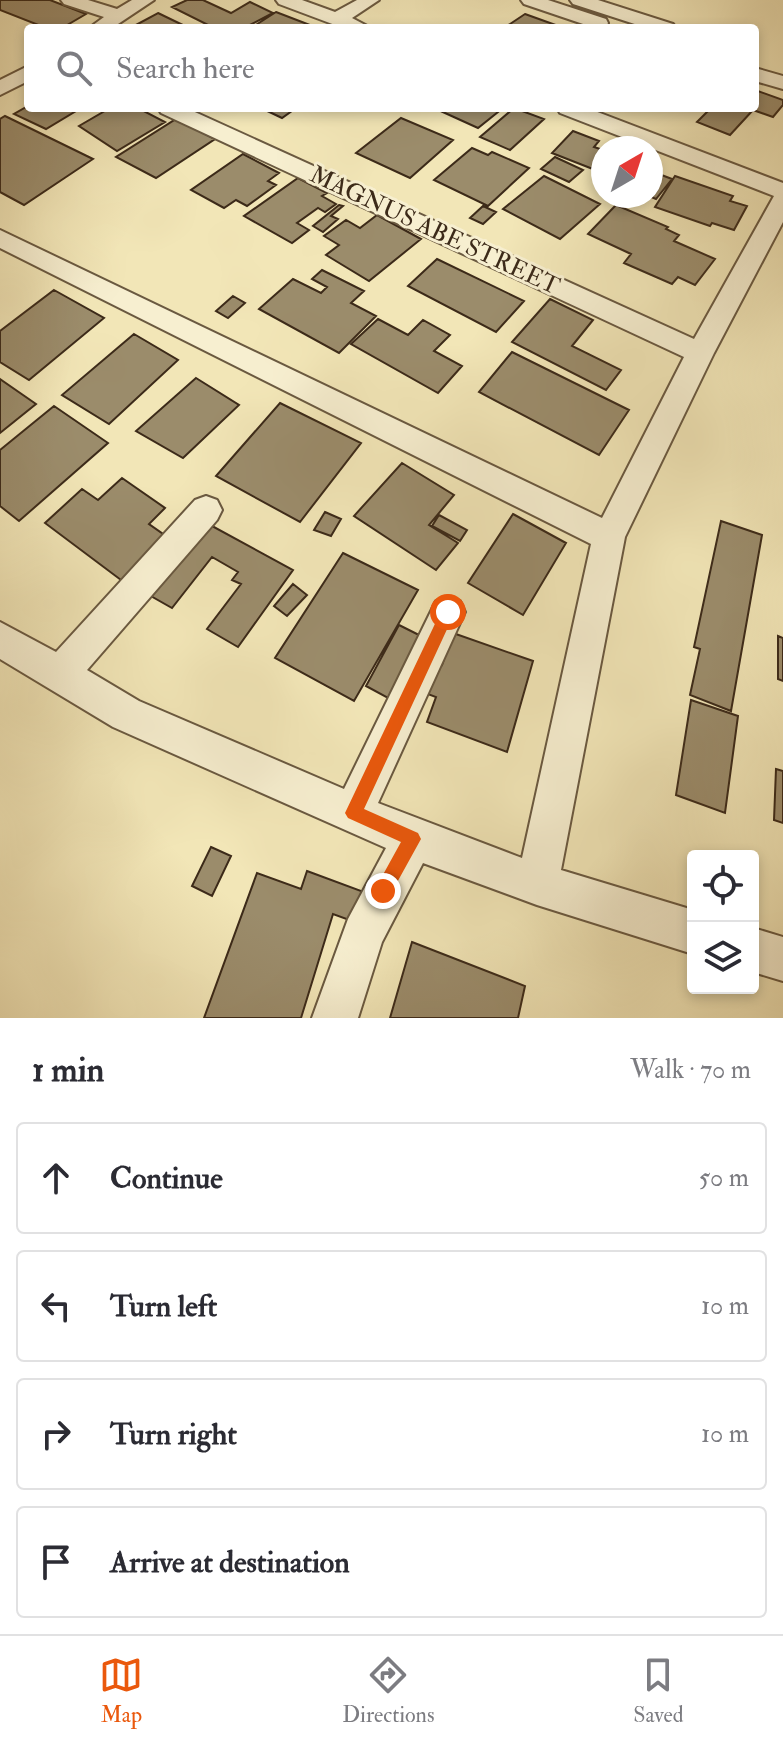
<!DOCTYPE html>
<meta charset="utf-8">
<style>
body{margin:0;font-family:"IM FELL Double Pica",serif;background:#f7f7f7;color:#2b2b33}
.controls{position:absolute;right:24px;bottom:24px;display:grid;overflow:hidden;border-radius:8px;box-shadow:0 4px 12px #0003}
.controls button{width:72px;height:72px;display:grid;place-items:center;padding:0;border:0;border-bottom:2px solid #e1e1e2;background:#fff;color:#2b2b33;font:40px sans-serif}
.compass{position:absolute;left:591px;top:136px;width:72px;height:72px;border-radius:50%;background:#fff;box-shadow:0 4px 12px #0003;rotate:39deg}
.stop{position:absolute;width:24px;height:24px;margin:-18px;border:6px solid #ea580c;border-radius:50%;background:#fff}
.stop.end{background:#ea580c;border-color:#fff;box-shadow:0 2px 8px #0008}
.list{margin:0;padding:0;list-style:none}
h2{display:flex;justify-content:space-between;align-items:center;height:104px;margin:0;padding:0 32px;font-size:34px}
h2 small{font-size:26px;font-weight:400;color:#7c7c81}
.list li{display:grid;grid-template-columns:52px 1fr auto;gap:24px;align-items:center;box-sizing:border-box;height:112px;margin:0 16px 16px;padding:0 16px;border:2px solid #e1e1e2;border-radius:8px}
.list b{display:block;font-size:30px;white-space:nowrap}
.list em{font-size:26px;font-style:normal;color:#7c7c81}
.icon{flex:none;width:44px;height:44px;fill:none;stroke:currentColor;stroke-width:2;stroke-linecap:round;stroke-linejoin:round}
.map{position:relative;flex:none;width:783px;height:1018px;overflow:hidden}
.search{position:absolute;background:#fff;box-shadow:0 4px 12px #0003;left:24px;right:24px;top:24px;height:88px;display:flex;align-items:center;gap:20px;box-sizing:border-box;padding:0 28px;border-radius:8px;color:#7c7c81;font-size:30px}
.sheet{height:616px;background:#fff}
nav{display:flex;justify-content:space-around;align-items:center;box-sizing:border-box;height:112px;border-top:2px solid #e1e1e2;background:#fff;font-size:22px;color:#7c7c81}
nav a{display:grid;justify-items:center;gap:4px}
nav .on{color:#ea580c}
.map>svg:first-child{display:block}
.building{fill:#9b8c6b;stroke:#3c2a19;stroke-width:2}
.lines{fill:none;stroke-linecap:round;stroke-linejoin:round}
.minor-casing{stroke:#6a5940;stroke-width:4}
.minor{fill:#f7efd0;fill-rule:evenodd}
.route{fill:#ea580c}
.labels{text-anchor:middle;stroke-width:6;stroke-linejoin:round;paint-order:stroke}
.far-street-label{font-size:24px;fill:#3c2a19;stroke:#f7efd0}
</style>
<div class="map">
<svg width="783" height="1018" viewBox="0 0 783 1018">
<rect width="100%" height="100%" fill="#f2e6b7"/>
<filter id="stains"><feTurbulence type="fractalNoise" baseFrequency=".0025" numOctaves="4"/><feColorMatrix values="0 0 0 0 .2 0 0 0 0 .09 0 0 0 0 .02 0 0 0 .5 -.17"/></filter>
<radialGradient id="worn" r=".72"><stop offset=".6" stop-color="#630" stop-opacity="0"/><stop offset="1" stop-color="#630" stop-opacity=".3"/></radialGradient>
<path class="building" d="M0 0H50L86 14 62 28H46L0 10Z
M187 0H203L231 13 250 2 273 13 244 28H214L172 7Z
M276 12 315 27 251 28Z
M158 13 189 28 134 26Z
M525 14 564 28H504Z
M755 90 783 100V105L773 117 753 110 730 135 697 122 711 108H755Z
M28 106V108H81L46 129 14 114Z
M110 108H138L165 122 117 151 79 126Z
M261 108H296L282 118Z
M434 108H503L478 128Z
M514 108 544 119 510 150 480 137Z
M5 116 93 159 24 205 0 192V119Z
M401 118 453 140 410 178 356 153Z
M176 119 215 139 156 178 116 157Z
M573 131 599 141 594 147 603 150V173L552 153Z
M472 148 488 155 492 152 529 168 488 206 434 180Z
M243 154 279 173 268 181 276 185 247 206 236 200 224 208 191 190Z
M555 157 583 170 569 182 541 169Z
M651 171 672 179 656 199 649 196Z
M544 176 600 204 560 239 503 209Z
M675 176 733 196 730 201 747 206 734 230 712 223 710 226 655 207Z
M298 178 327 193 322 196 336 204 325 212 318 208 297 223 309 230 292 243 244 216Z
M339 205 343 206 331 216 338 219 323 232 313 226Z
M616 205 668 227 666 229 679 235 674 241 715 259 695 285 678 277 672 284 624 263 631 254 588 234Z
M483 206 496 212 483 224 470 218Z
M377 215 421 239 369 281 326 255 339 245 324 236 346 220 360 228Z
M437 259 524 301 496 332 408 286Z
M322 270 364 291 351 303 376 316 339 353 259 309 293 279 321 293 327 287 312 279Z
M54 290 104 318 29 380 0 362V331Z
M233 296 245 303 228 318 216 311Z
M550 299 593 320 572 346 621 370 606 390 512 342Z
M378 319 408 335 423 320 450 335 434 351 462 366 438 393 351 344Z
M134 334 178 360 109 424 62 395Z
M512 352 629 410 599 455 479 392Z
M196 378 239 405 183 458 136 431Z
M0 379 36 404 0 433Z
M280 403 361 443 300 522 216 476Z
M54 406 108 443 19 521 0 506V450Z
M402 463 454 495 429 525 458 543 436 570 354 516Z
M122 478 165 508 149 524 173 541 129 586 45 523 82 489 98 500Z
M325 512 341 519 331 536 314 530Z
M513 514 566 543 523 615 468 583Z
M439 515 467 530 460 541 432 526Z
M201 520 293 570 238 647 207 629 241 584 232 580 238 572 212 557 172 608 142 591Z
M721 521 762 535 731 711 690 695 700 649 694 647Z
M343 553 418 590 354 701 275 658Z
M293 584 307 595 287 616 274 606Z
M399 625 421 636 388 698 366 686Z
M453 633 533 661 507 752 427 722 436 697 417 690 428 660 442 665Z
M778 636 783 638V681L778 679Z
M691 700 738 716 725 813 676 795Z
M776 769 783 771V823L774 820Z
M211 847 231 856 212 896 192 886Z
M307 871 372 895 363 925 333 914 301 1018H204L257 873 301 889Z
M412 942 525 986 518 1018H390Z"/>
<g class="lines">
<defs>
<path id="minor" d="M61 0H88L117 9 132 0H154L112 28H89L104 17 64 4Z
M276 0H302L335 12 357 0H379L352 18 371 28H343L279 4Z
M521 0H548L606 19 608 23 606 27H592L524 4Z
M570 0H598L673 24 676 28H647L573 4Z
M28 66V81L0 95V80Z
M755 68 783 76V89L755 81Z
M158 108H186L694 339 774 196 560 113 557 108H587L783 183V222L714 353 625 537 561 870 693 910V954L537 905 423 863 382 942 358 1018H312L348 919 386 848 113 727 0 659V622L56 652 195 500 206 496 217 500 222 510 217 520 87 670 139 701 344 789 436 601 448 596 460 601 465 612 378 803 522 858 591 544 0 248V230L602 518 684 357 161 113Z
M753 928 783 937V981L753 972Z"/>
</defs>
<use href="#minor" class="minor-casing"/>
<use href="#minor" class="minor"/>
</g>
<path class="route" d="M448 605 455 612 364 809 418 833 421 839 389 897 383 900 377 897 374 891 401 842 348 818 345 813 443 607Z"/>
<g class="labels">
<g class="far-street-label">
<text transform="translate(435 230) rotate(25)" y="8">MAGNUS ABE STREET</text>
</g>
</g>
<rect width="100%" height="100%" filter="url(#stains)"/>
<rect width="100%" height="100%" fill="url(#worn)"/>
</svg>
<div class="controls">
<button><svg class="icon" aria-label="locate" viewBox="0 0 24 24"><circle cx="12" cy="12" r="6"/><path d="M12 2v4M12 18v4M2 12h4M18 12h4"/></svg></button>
<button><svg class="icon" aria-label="layers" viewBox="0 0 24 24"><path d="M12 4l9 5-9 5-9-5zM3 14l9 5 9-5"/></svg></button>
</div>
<svg class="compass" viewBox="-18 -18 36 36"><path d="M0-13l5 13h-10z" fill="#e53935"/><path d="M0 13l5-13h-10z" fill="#7c7c81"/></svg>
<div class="stop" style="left:448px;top:612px"></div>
<div class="stop end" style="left:383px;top:891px"></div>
<div class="search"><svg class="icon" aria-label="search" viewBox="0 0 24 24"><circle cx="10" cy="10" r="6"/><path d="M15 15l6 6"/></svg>Search here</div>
</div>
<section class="sheet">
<h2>1 min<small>Walk · 70 m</small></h2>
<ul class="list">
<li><svg class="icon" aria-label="ahead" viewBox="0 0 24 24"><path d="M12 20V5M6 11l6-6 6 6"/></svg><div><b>Continue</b></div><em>50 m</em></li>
<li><svg class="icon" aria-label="left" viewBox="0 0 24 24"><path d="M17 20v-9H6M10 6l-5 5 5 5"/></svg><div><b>Turn left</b></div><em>10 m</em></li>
<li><svg class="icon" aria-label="right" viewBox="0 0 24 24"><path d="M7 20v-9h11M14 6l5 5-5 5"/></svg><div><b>Turn right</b></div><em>10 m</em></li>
<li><svg class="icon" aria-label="arrive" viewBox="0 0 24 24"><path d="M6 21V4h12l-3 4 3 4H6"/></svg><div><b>Arrive at destination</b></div></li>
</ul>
</section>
<nav>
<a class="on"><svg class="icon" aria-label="map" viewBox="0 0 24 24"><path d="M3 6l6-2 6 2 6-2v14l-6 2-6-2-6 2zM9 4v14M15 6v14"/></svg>Map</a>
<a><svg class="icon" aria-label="directions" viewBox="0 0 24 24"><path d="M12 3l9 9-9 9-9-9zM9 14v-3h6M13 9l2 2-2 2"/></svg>Directions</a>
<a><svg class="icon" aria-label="saved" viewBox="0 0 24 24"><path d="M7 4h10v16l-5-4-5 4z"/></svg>Saved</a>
</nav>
